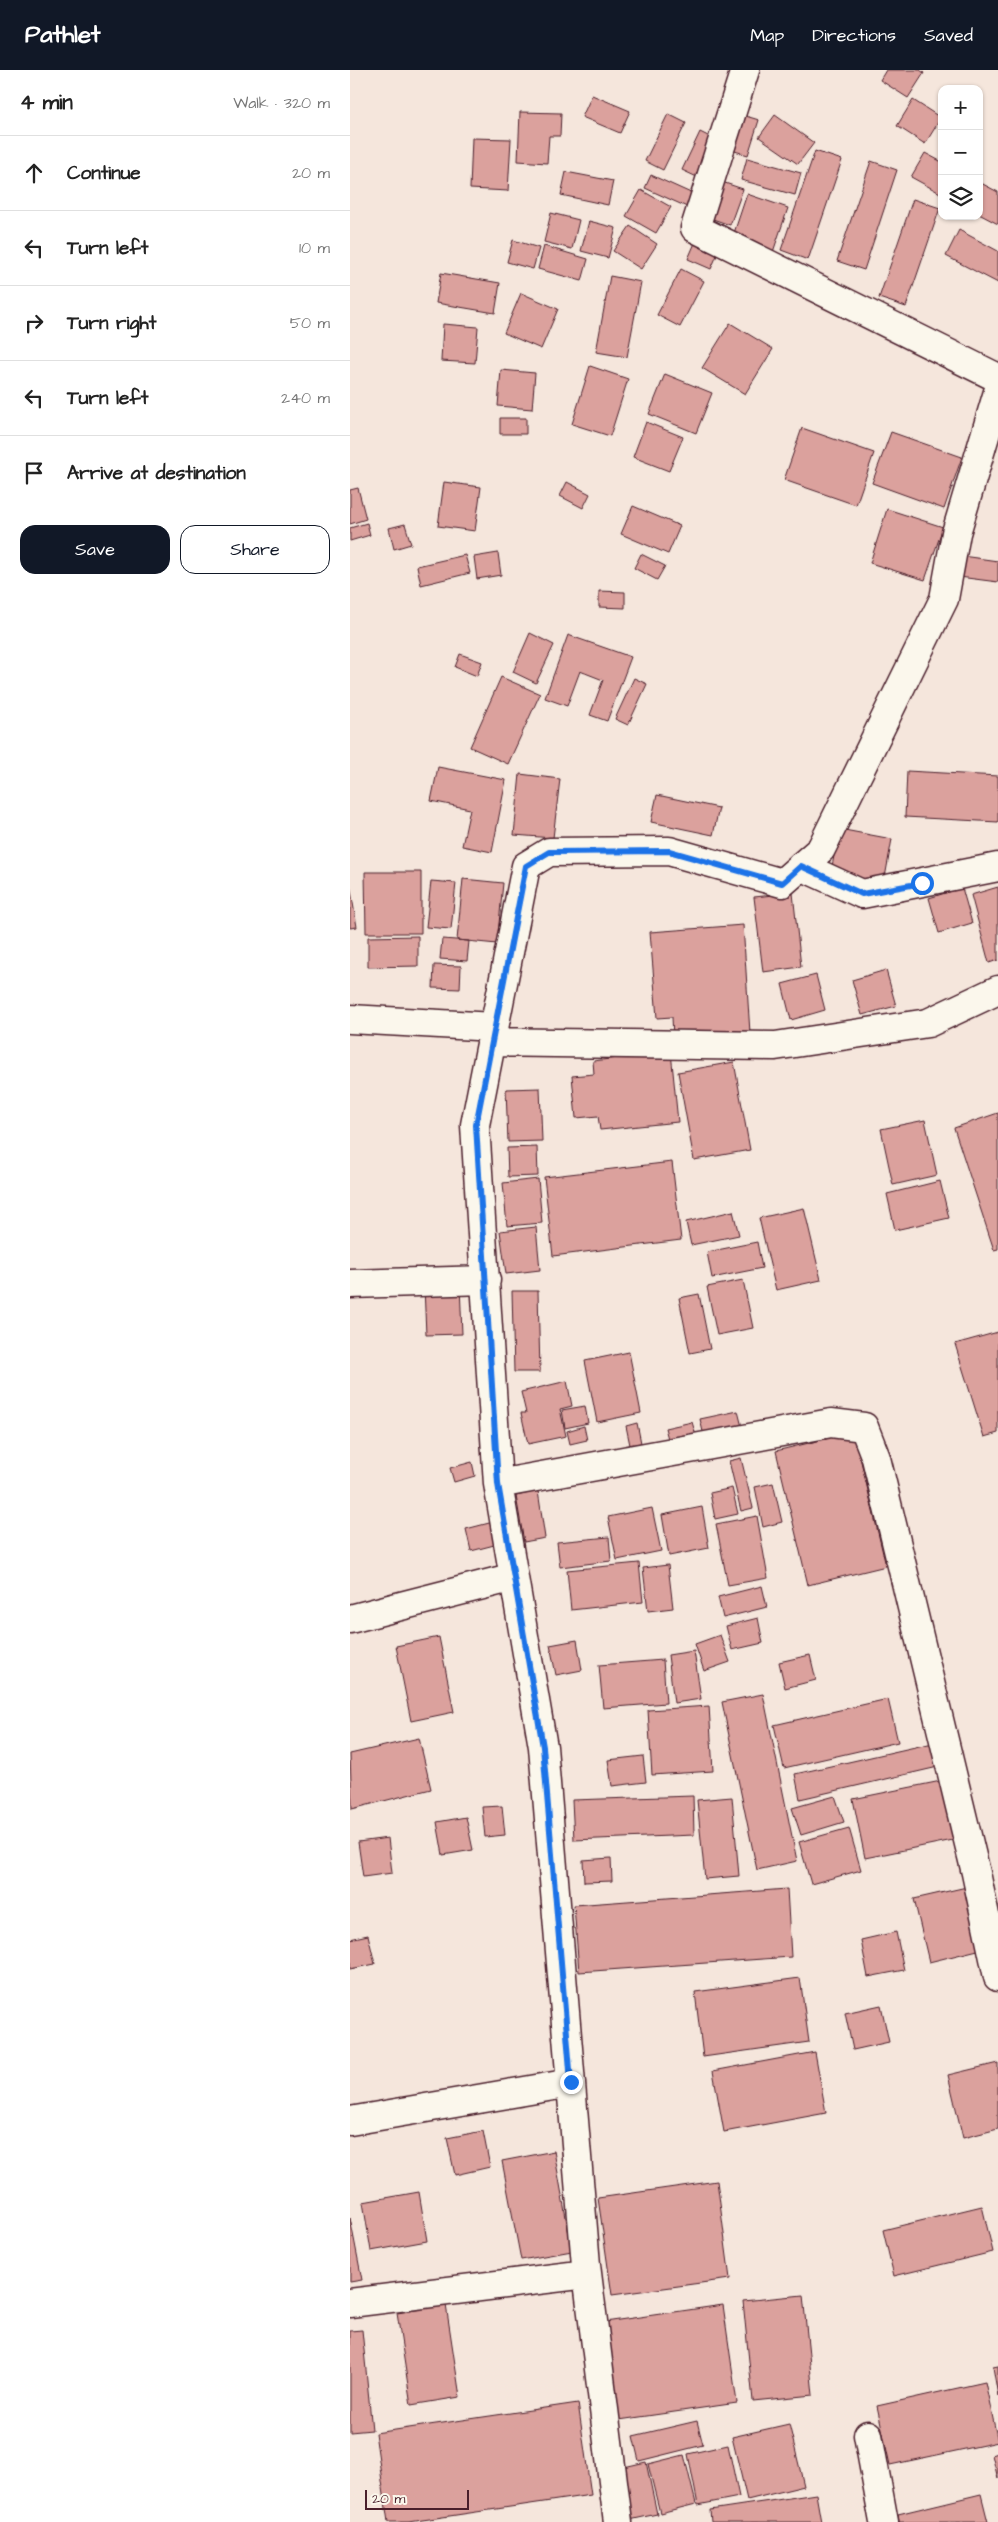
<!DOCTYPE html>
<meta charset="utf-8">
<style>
body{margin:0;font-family:"Architects Daughter",sans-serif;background:#f2f2f2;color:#222}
.controls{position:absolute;right:15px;top:15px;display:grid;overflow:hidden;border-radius:10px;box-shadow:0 1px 4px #0004}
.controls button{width:45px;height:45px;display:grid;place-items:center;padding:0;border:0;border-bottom:1px solid #e0e0e0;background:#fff;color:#222;font:25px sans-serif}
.scale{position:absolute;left:15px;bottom:12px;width:104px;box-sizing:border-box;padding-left:5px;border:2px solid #4a1f2b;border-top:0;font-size:14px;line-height:18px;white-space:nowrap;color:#4a1f2b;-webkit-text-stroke:4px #fbf7ec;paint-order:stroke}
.stop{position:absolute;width:15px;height:15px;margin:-11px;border:4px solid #1a73e8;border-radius:50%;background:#fff}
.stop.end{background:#1a73e8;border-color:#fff;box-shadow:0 1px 5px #0008}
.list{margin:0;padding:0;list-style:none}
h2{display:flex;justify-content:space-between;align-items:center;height:65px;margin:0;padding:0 20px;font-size:21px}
h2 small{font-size:16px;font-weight:400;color:#767676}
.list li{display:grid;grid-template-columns:32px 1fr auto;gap:15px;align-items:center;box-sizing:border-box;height:75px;padding:0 20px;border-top:1px solid #e0e0e0}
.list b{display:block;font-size:19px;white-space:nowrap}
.list em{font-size:16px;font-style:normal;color:#767676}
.actions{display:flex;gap:10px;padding:15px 20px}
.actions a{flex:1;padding:11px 0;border:1px solid #111827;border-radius:15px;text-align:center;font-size:18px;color:#111827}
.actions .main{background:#111827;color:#fff}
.icon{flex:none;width:28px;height:28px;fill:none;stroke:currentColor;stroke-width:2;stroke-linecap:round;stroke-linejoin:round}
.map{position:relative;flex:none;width:648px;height:2452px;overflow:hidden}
header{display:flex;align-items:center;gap:30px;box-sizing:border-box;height:70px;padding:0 25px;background:#111827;color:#fff}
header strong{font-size:24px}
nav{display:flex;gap:28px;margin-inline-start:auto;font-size:18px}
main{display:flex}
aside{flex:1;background:#fff}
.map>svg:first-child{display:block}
.building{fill:#dba19d;stroke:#4a1f2b}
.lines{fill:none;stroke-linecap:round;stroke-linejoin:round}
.street-casing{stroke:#4a1f2b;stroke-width:31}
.street{stroke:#fbf7ec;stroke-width:28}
.route{stroke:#1a73e8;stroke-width:6}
</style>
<header>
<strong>Pathlet</strong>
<nav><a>Map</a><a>Directions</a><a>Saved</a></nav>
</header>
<main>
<aside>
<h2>4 min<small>Walk · 320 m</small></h2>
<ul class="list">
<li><svg class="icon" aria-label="ahead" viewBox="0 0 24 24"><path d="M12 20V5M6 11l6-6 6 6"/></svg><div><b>Continue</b></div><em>20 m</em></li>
<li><svg class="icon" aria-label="left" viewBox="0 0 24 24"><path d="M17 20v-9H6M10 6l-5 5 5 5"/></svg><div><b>Turn left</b></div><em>10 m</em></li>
<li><svg class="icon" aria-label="right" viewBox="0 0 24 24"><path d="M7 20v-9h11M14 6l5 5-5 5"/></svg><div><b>Turn right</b></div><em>50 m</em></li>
<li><svg class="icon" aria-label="left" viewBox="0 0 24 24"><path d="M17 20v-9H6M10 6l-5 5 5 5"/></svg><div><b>Turn left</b></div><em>240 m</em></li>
<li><svg class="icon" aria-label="arrive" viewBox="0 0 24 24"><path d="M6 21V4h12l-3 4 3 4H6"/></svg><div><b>Arrive at destination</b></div></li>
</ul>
<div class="actions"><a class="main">Save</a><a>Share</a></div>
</aside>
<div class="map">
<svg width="648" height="2452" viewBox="0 0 648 2452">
<rect width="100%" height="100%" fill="#f5e6dc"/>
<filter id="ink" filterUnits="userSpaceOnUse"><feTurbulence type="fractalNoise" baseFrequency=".02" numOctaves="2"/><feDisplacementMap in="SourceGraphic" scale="10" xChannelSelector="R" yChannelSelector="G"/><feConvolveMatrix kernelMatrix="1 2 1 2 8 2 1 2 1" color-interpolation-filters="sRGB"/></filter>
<g filter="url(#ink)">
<path class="building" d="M536 0H570L574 3 558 28 530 10Z
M242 25 280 41 270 63 232 47Z
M563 30 591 48 575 74 547 56Z
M170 42 211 43 210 66H199L197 93 168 91Z
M318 44 336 53 313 100 295 91Z
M389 44 409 50 398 85 378 79Z
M425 45 464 73 448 94 409 67Z
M350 62 368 71 349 108 332 100Z
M122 68 161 69 158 121 120 119Z
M465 81 492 90 458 190 431 180Z
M575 83 592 92V124L561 107Z
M397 88 451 103 445 125 391 110Z
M521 91 547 100 514 200 487 191Z
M216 102 263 111 258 135 211 125Z
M301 105 343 124 337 137 295 118Z
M372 112 393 119 380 155 360 148Z
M629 112 648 122V154L629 144Z
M291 120 321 137 306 163 276 146Z
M397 124 438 138 423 182 382 169Z
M563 129 590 138 556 237 529 228Z
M201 143 229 150 222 179 194 172Z
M239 151 266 158 258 188 231 181Z
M280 156 307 174 291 199 263 181Z
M609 160 648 181V213L596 186Z
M348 166 371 176 361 199 338 189Z
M163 170 189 178 183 199 157 192Z
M194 176 238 189 232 211 188 199Z
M331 199 354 211 330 257 307 245Z
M91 203 150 213 145 243 86 233Z
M260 206 291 212 277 287 246 282Z
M171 223 208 239 191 279 154 263Z
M380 253 423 279 395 324 352 298Z
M93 254 128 257 125 293 91 291Z
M240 296 278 309 260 366 222 354Z
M151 300 185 303 182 339 148 336Z
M315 304 362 323 346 363 299 344Z
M150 348H176V364H150Z
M296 352 333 367 319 401 283 387Z
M452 358 524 383 506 435 434 410Z
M541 362 612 387 594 439 522 413Z
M94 412 131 417 125 461 88 456Z
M217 412 240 424 233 438 210 426Z
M8 418 16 449 0 454V420Z
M283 436 330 456 318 484 271 464Z
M537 439 593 457 575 510 520 493Z
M17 453 20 465 0 471V458Z
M55 454 61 474 44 479 39 458Z
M148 483 151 505 127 509 124 487Z
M291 484 315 496 307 510 284 498Z
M115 485 120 503 71 515 67 496Z
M612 486 648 491V512L609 507Z
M249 521 275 522V538L249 537Z
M180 563 204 575 186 613 163 602Z
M218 565 281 587 257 651 240 645 253 610 230 601 217 636 195 628Z
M110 584 132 592 127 606 105 597Z
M151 607 190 624 158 694 120 677Z
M284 608 297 614 278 655 265 649Z
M88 697 156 710 142 782 112 776 120 739 81 731Z
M557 701 648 706V752L555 747Z
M170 704 210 709 203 768 164 765Z
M307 725 369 738 363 765 301 752Z
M489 759 542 769 534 813 481 802Z
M15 802H71V863H16Z
M113 809 153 813 147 874 107 870Z
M81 811 106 813 101 859 76 857Z
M0 815 7 857 0 858Z
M648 817V890L639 893 621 825Z
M612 818 622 853 589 863 579 828Z
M443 823 451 897 413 902 404 827Z
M393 855 400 963 323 968 322 947 307 948 300 862Z
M68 866V896L18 897V867Z
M92 869 119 871 117 891 90 889Z
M84 895 111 896 110 919 83 918Z
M536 900 546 936 512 945 502 910Z
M466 905 475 940 441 950 432 914Z
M321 982 328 1052 250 1060 248 1046 226 1048 222 1006 244 1004 243 991Z
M384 992 400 1080 344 1090 328 1002Z
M190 1018 192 1071 158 1072 156 1019Z
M648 1043V1179L644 1180 604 1058Z
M575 1050 587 1105 543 1115 531 1059Z
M187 1077 188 1106 158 1107 157 1078Z
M322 1092 331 1170 203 1186 194 1107Z
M188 1109 192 1153 157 1156 153 1113Z
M590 1111 599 1148 545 1160 537 1124Z
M454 1138 471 1210 426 1220 409 1148Z
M383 1141 389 1165 341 1175 336 1152Z
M186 1157 190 1200 156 1204 150 1161Z
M407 1172 412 1198 362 1208 357 1182Z
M393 1210 403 1258 367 1265 357 1217Z
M110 1215 112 1264 76 1265 74 1216Z
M162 1221H188L190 1302H164Z
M349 1224 360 1279 340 1283 329 1228Z
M648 1262V1363L634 1367 605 1274Z
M279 1282 291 1343 247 1352 235 1291Z
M217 1311 222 1336 210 1339 216 1366 178 1374 171 1343H176L171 1322Z
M235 1336 238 1353 215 1358 212 1340Z
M388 1341 392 1357 354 1366 350 1349Z
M342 1352 347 1369 320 1376 315 1358Z
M287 1353 291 1373 280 1375 276 1356Z
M234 1356 237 1370 220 1374 217 1361Z
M504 1362 536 1496 458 1515 426 1381Z
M391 1388 403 1438 391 1441 379 1391Z
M122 1392 125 1406 104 1412 100 1398Z
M423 1413 432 1452 413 1457 405 1417Z
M382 1418 388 1444 365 1449 360 1423Z
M188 1421 195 1468 174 1472 166 1426Z
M352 1437 359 1478 319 1486 312 1445Z
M302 1438 311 1481 267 1490 258 1447Z
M407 1446 418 1508 378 1515 366 1454Z
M147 1451 152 1473 121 1481 116 1459Z
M259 1467 261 1491 210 1497 207 1472Z
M289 1493 293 1532 221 1540 217 1500Z
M318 1495 323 1538 298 1541 293 1498Z
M412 1516 417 1537 373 1548 368 1527Z
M408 1548 413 1573 382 1580 376 1556Z
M370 1565 380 1592 354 1601 345 1574Z
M89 1567 104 1642 61 1651 46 1576Z
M227 1570 232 1600 206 1605 200 1575Z
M344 1581 351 1629 324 1633 318 1585Z
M460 1585 466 1610 435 1618 429 1592Z
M313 1590 316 1633 253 1638 249 1595Z
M413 1624 447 1791 407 1800 372 1632Z
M538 1629 548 1672 434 1698 424 1655Z
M359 1636 363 1701 302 1705 298 1640Z
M69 1668 81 1719 2 1739 0 1684Z
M583 1673 588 1697 450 1729 445 1704Z
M293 1686 296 1712 262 1716 258 1690Z
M591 1711 603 1770 515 1788 503 1729Z
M343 1726 344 1765 224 1770 222 1730Z
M485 1726 494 1752 451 1765 442 1738Z
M382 1727 389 1806 355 1809 347 1730Z
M152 1736 155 1765 135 1767 132 1737Z
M116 1747 123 1780 93 1785 87 1752Z
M499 1758 511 1800 461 1814 449 1772Z
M38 1768 42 1803 13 1807 8 1772Z
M261 1788 262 1811 234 1812 233 1790Z
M621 1816 636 1878 579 1892 564 1829Z
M437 1819 441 1887 229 1902 224 1835Z
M546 1862 554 1900 518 1907 511 1870Z
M18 1865 25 1894 0 1899V1869Z
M450 1908 459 1972 353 1987 345 1922Z
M531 1935 539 1972 503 1980 495 1943Z
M465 1982 476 2043 374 2062 363 2001Z
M648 1993V2059L613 2068 598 2005Z
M133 2061 140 2097 105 2105 97 2068Z
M204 2081 222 2181 171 2190 152 2091Z
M367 2111 380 2209 262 2225 248 2128Z
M69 2122 77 2171 21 2181 13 2132Z
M632 2136 643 2182 544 2206 533 2160Z
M0 2148 12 2210 0 2212Z
M453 2225 463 2325 403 2331 393 2231Z
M96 2235 110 2327 61 2335 47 2243Z
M373 2235 387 2333 269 2350 255 2252Z
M12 2260 22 2360 0 2362V2261Z
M648 2296V2326L643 2297Z
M635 2312 648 2372 540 2395 527 2336Z
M228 2333 241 2425 59 2452H38L25 2363Z
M347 2351 353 2375 289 2391 283 2366Z
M439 2354 454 2416 397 2430 382 2367Z
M378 2375 389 2427 348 2435 338 2384Z
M648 2383V2409L642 2385Z
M334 2385 346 2434 310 2443 298 2394Z
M296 2392 307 2444 275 2451 265 2399Z
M466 2424 471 2452H361L360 2440Z
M631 2424 638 2452H549L548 2444Z"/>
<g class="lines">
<defs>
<path id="street" d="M395 0 345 158 648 308
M451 796 512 824 648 797
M0 949 144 957
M141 972 425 976 578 953 648 920
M0 1214 136 1210
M148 1414 481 1353 514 1357 526 1388 626 1803 648 1907
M0 1549 164 1507
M0 2051 221 2013
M0 2233 237 2204
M518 2365 534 2452
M268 2452 236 2195 193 1677 148 1414 125 1055 176 796 199 782 319 781 432 813 471 779 594 529 606 463 648 322"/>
</defs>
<use href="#street" class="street-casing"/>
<use href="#street" class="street"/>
</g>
</g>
<g class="lines" filter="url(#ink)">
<path class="route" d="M221 2012 193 1677 148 1414 126 1055 176 796 199 782 319 781 432 813 451 796 512 824 572 813"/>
</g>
</svg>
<div class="controls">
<button>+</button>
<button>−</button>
<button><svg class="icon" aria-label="layers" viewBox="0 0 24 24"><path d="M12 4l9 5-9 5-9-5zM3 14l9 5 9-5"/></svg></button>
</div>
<div class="scale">20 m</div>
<div class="stop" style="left:572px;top:813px"></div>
<div class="stop end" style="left:221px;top:2012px"></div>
</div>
</main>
